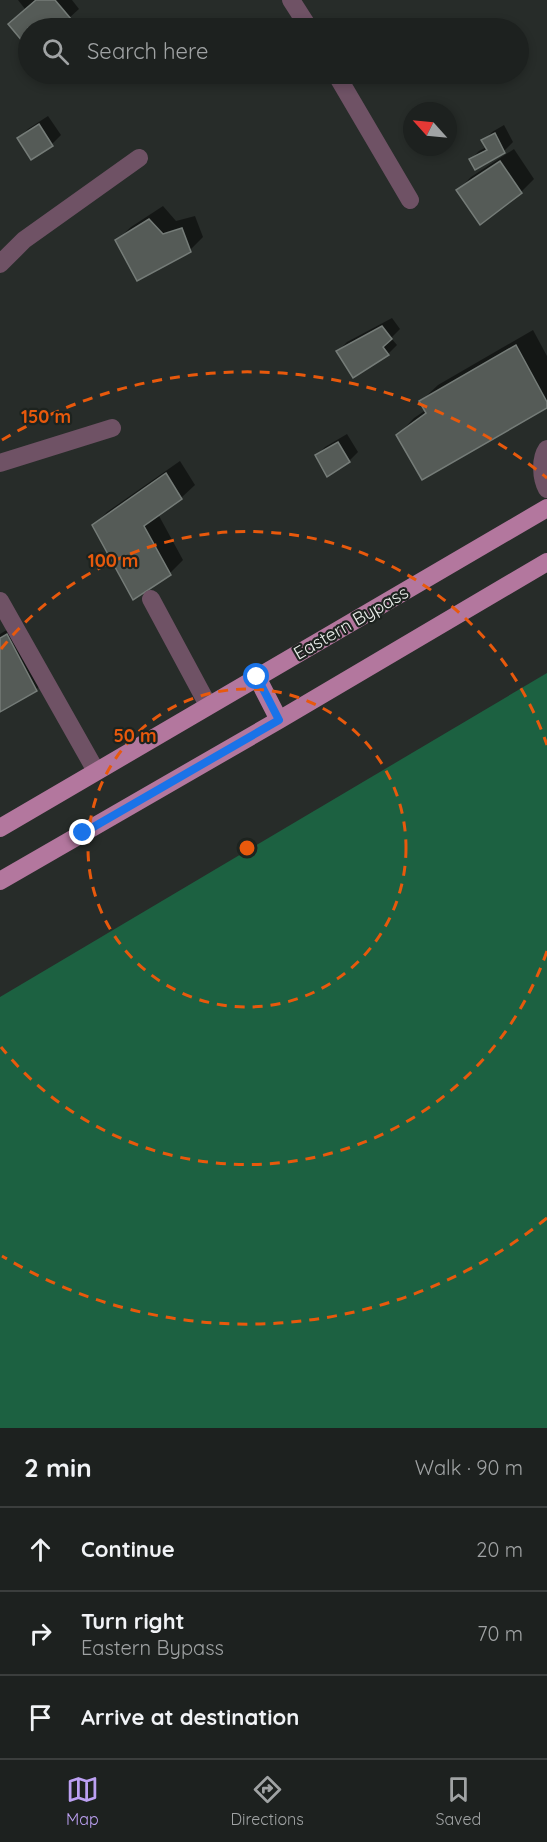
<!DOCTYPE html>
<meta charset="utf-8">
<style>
body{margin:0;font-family:Quicksand,sans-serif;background:#2a2e2c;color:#f1f3f6}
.compass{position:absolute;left:403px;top:102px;width:54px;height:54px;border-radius:50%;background:#1d211f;box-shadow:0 3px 9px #0003;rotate:297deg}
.stop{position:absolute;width:18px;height:18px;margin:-14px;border:4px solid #1a73e8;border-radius:50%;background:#fff}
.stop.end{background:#1a73e8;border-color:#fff;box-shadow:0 2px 6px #0008}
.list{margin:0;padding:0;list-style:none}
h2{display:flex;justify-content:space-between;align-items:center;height:78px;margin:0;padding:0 24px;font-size:26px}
h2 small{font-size:20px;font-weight:400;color:#a0a3a4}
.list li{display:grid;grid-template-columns:39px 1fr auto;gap:18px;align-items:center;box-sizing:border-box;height:84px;padding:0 24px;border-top:2px solid #3b3e3d}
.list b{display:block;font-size:22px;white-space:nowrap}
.list p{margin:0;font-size:20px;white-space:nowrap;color:#a0a3a4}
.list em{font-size:20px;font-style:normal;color:#a0a3a4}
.icon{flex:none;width:33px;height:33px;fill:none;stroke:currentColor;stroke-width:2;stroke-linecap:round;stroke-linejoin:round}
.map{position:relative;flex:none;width:547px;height:1428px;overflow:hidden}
.search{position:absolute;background:#1d211f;box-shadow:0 3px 9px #0003;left:18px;right:18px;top:18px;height:66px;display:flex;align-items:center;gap:15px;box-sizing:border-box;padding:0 21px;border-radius:33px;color:#a0a3a4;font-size:22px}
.sheet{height:330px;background:#1d211f}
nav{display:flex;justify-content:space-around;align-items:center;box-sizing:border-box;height:84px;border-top:2px solid #3b3e3d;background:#1d211f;font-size:16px;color:#a0a3a4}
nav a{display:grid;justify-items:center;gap:3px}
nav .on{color:#bca0f2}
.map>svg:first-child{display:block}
.green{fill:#1c6141}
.shadow{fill:#0007}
.building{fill:#555b57;stroke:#757c78;stroke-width:1.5}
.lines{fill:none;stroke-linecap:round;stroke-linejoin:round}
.minor{stroke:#6f5265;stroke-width:18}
.major{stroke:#b3779e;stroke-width:18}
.route{stroke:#1a73e8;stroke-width:8}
.ring{fill:none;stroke:#e8590c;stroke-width:3;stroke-dasharray:10 8}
.labels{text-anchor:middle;stroke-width:4.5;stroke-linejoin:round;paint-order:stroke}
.street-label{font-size:18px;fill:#eaeeeb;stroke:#1d231f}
.centre{fill:#e8590c;stroke:#1d231f;stroke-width:3}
.ring-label{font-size:18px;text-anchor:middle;font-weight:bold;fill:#e8590c;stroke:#1d231f;stroke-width:4.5;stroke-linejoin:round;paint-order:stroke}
</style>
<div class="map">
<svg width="547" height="1428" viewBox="0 0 547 1428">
<rect width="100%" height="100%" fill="#272c29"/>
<path class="green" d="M547 673V1428H0V997Z"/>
<path class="shadow" d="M18 0H72L79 9 58 28H28V46L10 24 25 9Z
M48 116 61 135 52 144 19 138 28 129Z
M504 125 513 142 504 151 476 168 470 160 479 151 487 147 483 141 492 132Z
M514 149 534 179 521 192 458 190 471 177Z
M163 206 176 221 195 216 203 237 190 250 117 240 131 227Z
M392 318 400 329 391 338 397 345 388 354 338 351 347 342Z
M533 330 547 356V406L398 435 414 418 426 410 421 401 438 385Z
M347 434 358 452 349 461 316 456 325 447Z
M180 461 195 485 181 498 158 514 183 560 170 573 94 525 107 512Z
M20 622 49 676 36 690 0 710V634Z"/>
<path class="building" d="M36 0H55L71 19 60 28H28V48L8 24Z
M39 124 53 146 31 160 17 138Z
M495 133 505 153 475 170 469 159 487 150 481 140Z
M500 161 522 193 480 225 456 190Z
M149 219 163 234 182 228 191 252 137 281 115 240Z
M382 326 392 339 383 347 389 355 353 378 336 351Z
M516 345 547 402V408L422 480 396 435 426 413 419 401Z
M338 442 350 462 327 477 315 455Z
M166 473 182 499 144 526 171 575 133 600 92 525Z
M7 634 37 691 0 712V638Z"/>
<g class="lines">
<path class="minor" d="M291 0 309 28
M336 74 410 200
M0 264 24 240 139 158
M547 449C540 459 541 478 547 489
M0 463 112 428
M151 599 208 705
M0 601 96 771"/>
<path class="major" d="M257 677 279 720
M0 828 547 508
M0 881 279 720 547 562"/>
</g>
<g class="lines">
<path class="route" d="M83 833 279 720 257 677"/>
</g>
<g class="ring">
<circle cx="247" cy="848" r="159"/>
<path d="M547 951A317 317 0 0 1 1 1047M1 649A317 317 0 0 1 547 745"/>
<path d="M547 1218A476 476 0 0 1 2 1256M2 440A476 476 0 0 1 547 478"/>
</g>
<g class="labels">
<g class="street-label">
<text transform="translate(351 623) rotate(-30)" y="6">Eastern Bypass</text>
</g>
</g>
<circle cx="247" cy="848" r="9" class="centre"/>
<g class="ring-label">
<text x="46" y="423">150 m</text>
<text x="113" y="567">100 m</text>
<text x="135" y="742">50 m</text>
</g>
</svg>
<svg class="compass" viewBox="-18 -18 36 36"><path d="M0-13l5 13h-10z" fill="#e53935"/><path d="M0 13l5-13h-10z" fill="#a0a3a4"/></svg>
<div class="stop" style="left:257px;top:677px"></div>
<div class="stop end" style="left:83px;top:833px"></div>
<div class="search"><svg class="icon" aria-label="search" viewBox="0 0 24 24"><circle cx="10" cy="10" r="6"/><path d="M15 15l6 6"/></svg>Search here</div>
</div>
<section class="sheet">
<h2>2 min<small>Walk · 90 m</small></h2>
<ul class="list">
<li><svg class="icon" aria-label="ahead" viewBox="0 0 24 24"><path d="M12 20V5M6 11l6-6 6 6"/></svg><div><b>Continue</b></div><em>20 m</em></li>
<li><svg class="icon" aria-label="right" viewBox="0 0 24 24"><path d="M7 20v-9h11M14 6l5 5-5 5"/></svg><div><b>Turn right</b><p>Eastern Bypass</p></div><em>70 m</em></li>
<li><svg class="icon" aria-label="arrive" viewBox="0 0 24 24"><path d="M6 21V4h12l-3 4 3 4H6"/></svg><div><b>Arrive at destination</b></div></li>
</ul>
</section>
<nav>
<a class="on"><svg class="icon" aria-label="map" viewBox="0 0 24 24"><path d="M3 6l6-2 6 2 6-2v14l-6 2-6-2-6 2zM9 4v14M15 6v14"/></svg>Map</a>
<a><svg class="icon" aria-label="directions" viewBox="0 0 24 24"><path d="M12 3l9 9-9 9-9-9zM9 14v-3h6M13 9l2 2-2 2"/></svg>Directions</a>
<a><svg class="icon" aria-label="saved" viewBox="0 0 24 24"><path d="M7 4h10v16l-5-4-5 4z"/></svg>Saved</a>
</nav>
